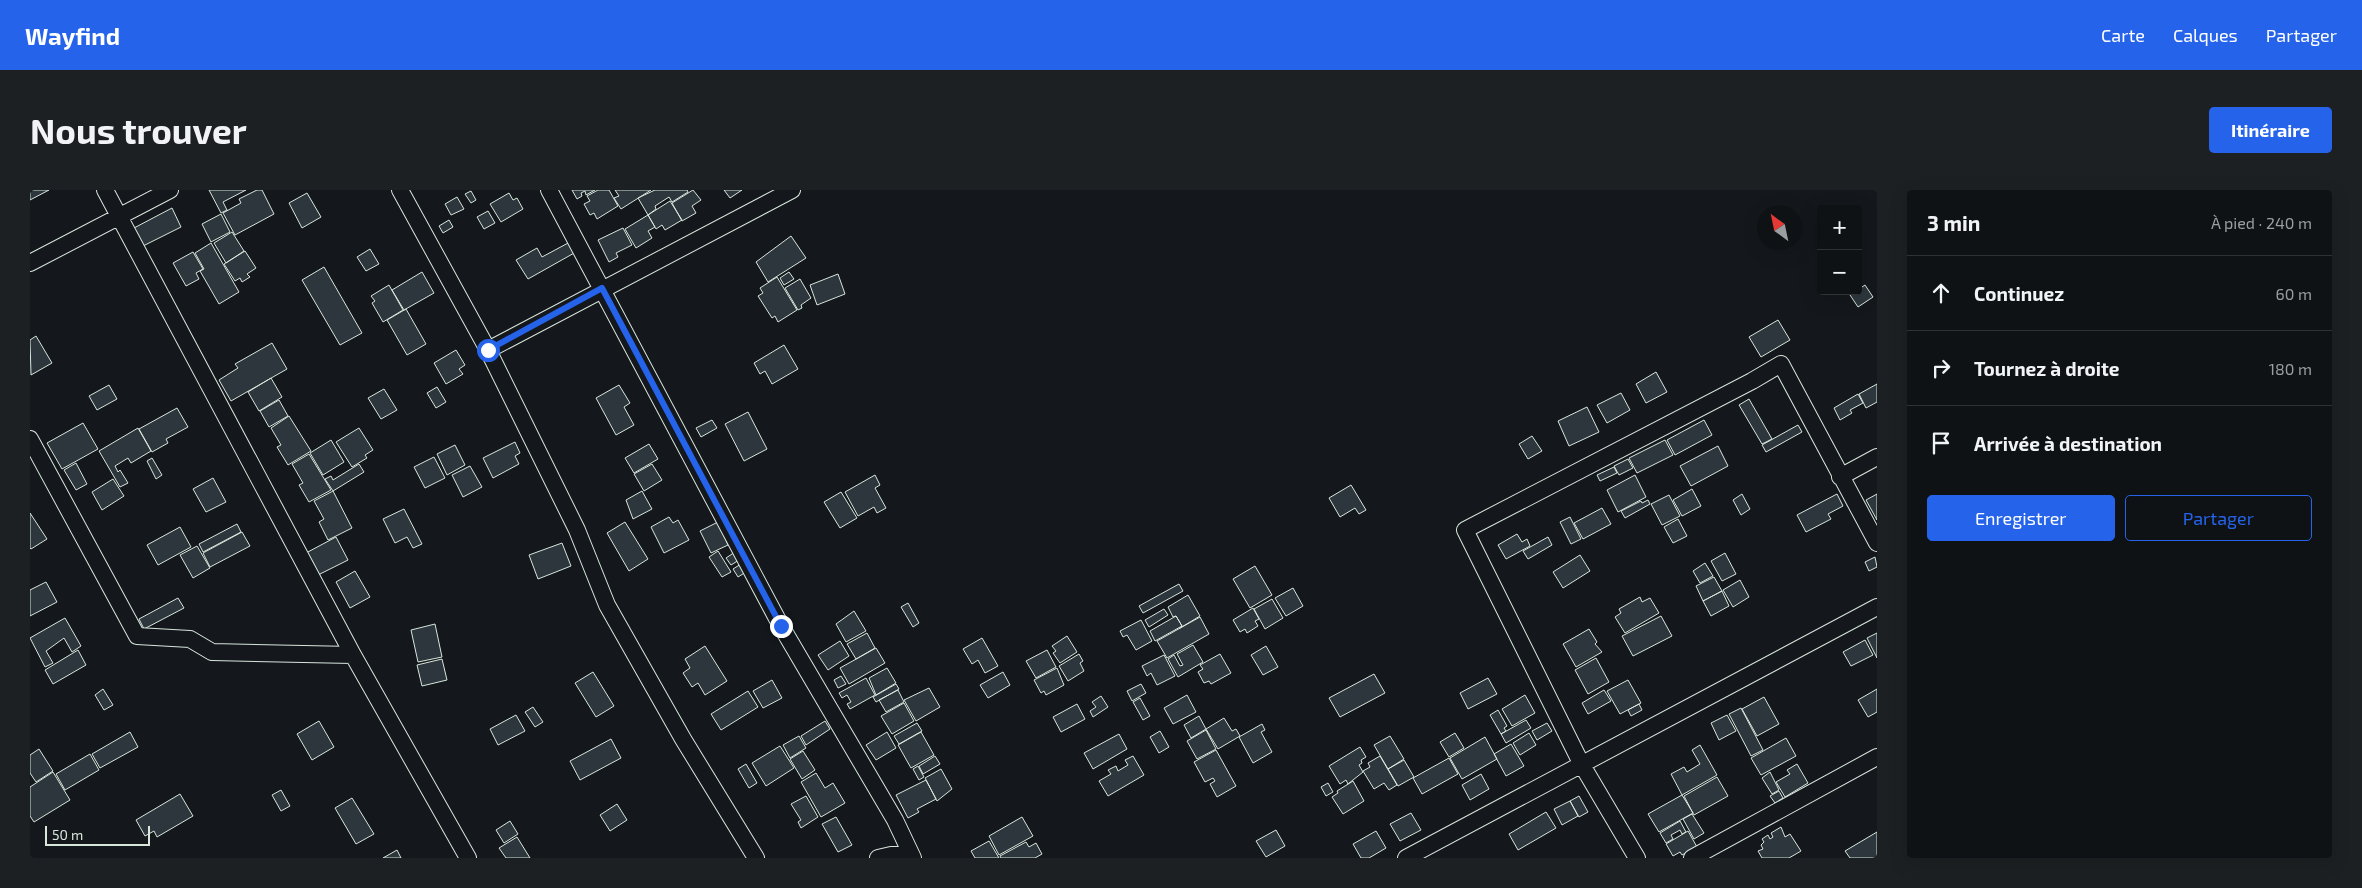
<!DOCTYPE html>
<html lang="fr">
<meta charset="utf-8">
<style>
body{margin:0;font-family:"Exo 2",sans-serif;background:#1d2022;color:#f1f3f6}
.controls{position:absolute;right:15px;top:15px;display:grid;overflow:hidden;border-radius:5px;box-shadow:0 5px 20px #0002}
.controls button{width:45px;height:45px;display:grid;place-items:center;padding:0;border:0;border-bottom:1px solid #2f3234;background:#0f1215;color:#f1f3f6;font:25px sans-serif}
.compass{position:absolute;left:1727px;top:15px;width:45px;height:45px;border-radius:50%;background:#0f1215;box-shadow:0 5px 20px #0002;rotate:327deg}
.scale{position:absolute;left:15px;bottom:12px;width:105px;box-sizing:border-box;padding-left:5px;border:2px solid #d8e6dc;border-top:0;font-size:14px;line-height:18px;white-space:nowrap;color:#d8e6dc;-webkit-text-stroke:4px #14181c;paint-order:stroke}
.stop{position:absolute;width:15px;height:15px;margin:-11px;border:4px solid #2563eb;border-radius:50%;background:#fff}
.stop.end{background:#2563eb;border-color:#fff;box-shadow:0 1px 5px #0008}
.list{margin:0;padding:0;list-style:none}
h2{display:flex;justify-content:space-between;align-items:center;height:65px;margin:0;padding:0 20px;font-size:21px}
h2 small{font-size:16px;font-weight:400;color:#9b9ea0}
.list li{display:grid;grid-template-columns:32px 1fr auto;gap:15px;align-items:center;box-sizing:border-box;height:75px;padding:0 20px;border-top:1px solid #2f3234}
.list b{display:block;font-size:19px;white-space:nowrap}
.list em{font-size:16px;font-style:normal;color:#9b9ea0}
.actions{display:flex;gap:10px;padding:15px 20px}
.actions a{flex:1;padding:11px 0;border:1px solid #2563eb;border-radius:5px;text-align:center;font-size:18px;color:#2563eb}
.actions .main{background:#2563eb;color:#fff}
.icon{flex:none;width:28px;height:28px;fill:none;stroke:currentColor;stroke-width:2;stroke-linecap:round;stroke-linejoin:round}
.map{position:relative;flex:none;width:1847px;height:668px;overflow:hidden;border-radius:5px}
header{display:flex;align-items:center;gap:30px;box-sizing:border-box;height:70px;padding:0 25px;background:#2563eb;color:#fff}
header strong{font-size:24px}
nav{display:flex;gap:28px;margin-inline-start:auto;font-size:18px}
.intro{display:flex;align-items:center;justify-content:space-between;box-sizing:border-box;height:120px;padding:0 30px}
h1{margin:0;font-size:35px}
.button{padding:12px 22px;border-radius:5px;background:#2563eb;color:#fff;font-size:18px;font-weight:700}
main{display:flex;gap:30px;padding:0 30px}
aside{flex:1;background:#0f1215;border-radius:5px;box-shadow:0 5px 20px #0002}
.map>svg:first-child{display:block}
.building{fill:#2c363c;stroke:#d8e6dc}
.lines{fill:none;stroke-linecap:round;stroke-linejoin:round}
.minor-casing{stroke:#d8e6dc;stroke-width:18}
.minor{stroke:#14181c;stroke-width:16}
.route{stroke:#2563eb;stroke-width:6}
</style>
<header>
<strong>Wayfind</strong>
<nav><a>Carte</a><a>Calques</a><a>Partager</a></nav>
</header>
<div class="intro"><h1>Nous trouver</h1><a class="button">Itinéraire</a></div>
<main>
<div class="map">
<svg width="1847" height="668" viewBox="0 0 1847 668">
<rect width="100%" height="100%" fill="#14181c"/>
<path class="building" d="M0 0H19L0 10Z
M179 0H216L193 12 197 20 191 23Z
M227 0H232L244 24 205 45 193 23 211 13 209 9Z
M542 0H565L556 5 555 1 551 3 552 6 547 9Z
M568 0H579L588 16 567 29 564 23 560 25 554 14 560 11 557 6Z
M585 0H621L591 19 584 8 589 6Z
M625 0H657L658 2 642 12 639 7 625 16 626 19 618 25 608 8Z
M663 0 671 10 662 16 666 23 652 31 642 13Z
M694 0H712L700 8Z
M441 1 446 10 441 13 435 4Z
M277 3 291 27 272 38 259 13Z
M479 3 483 10 487 8 493 19 471 32 460 14Z
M427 7 434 19 421 25 415 14Z
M640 11 652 30 635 40 632 35 626 39 618 25Z
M142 18 151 37 113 56 104 38Z
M458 21 465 33 454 39 447 27Z
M191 24 200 42 181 52 172 34Z
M618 25 625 37 618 41 622 48 606 58 595 39Z
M419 30 423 37 413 43 409 36Z
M593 38 602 55 586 63 588 67 579 72 568 50Z
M202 42 214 61 196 73 184 53Z
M761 46 776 68 738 92 726 72Z
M540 52 546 62 498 89 486 70 507 58 512 67Z
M181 53 209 102 189 114 170 81 174 79 165 63Z
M340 59 349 74 336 81 327 67Z
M215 61 226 78 217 84 220 87 212 92 210 88 205 91 194 74Z
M163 62 173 79 166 83 169 89 156 96 143 73Z
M294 77 332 143 310 155 272 90Z
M392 82 404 103 374 120 362 100Z
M759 82 764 89 754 95 750 88Z
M808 84 815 104 787 115 780 95Z
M747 87 767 120 748 132 745 126 742 128 728 106 733 103 730 98Z
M770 89 781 108 771 115 772 118 768 120 755 98Z
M359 95 373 120 353 132 342 113 345 111 341 106Z
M1835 95 1843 107 1828 117 1820 105Z
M376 119 396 154 377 165 357 130Z
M1748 130 1760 150 1731 167 1719 147Z
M6 146 22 173 1 185 0 150Z
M242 153 257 179 201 211 189 190 208 178 205 174Z
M754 155 768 179 742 194 735 181 730 184 724 173Z
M426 160 435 175 429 179 433 184 416 194 404 173Z
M1626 182 1637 202 1616 213 1606 194Z
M241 188 252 207 229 221 218 202Z
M1847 194V212L1836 218 1829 204Z
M79 195 87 209 67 220 59 206Z
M589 195 600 213 594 217 604 235 586 245 566 208Z
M407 197 416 212 406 218 397 203Z
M354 199 367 220 351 229 338 208Z
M1591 203 1600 220 1577 233 1567 215Z
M1828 204 1833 213 1820 220 1822 223 1810 230 1804 218Z
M1719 209 1742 249 1732 254 1709 215Z
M249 210 258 226 239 237 230 221Z
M1557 217 1569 242 1539 256 1528 231Z
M147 218 158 237 136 249 138 253 122 262 109 239Z
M718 222 737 259 714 271 695 234Z
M259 226 281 261 258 275 247 257 251 255 241 238Z
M682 230 687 238 671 247 666 238Z
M1674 230 1682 245 1645 265 1637 250Z
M53 233 68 259 32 279 17 253Z
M1768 235 1772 242 1736 262 1732 255Z
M108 238 121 261 101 273 98 268 85 276 88 282 90 280 98 293 90 297 69 261Z
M329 238 343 260 335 265 337 268 322 277 306 252Z
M1502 246 1512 261 1498 269 1489 254Z
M301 250 314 272 293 285 280 263Z
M1635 250 1643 265 1607 283 1599 268Z
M485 252 490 263 485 266 489 274 463 288 453 268Z
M619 254 628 269 604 283 595 268Z
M425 255 435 275 417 285 407 264Z
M1688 256 1698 276 1661 296 1650 276Z
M279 264 301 300 279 312 269 295 273 293 262 274Z
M404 267 415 288 395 298 384 277Z
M122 268 132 285 126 289 117 271Z
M1598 269 1603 278 1589 285 1584 276Z
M46 273 57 294 46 300 34 280Z
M329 274 334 282 303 301 295 289 301 286 303 290Z
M622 274 632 290 614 301 604 284Z
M440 276 452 297 433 307 422 285Z
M1584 277 1587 283 1570 291 1567 285Z
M845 285 850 295 845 298 856 318 847 323 844 317 828 326 815 302Z
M1605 285 1616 307 1588 322 1577 300Z
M183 288 196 312 176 322 163 299Z
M83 289 94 306 72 320 62 302Z
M1321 295 1336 320 1329 324 1325 318 1310 327 1299 308Z
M1662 299 1671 316 1652 326 1643 310Z
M303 301 322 338 298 350 289 332 294 329 284 311Z
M612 301 622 319 603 329 596 310Z
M811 302 827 328 810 338 794 312Z
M1712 304 1720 319 1711 325 1703 310Z
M1807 304 1813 316 1798 324 1801 329 1776 342 1767 325Z
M1847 304V330L1836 310Z
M1639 305 1650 326 1632 335 1621 314Z
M1618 310 1620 314 1595 328 1591 321 1611 311 1612 313Z
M1572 318 1581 334 1553 349 1544 333Z
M374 319 392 354 383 358 377 347 365 353 353 329Z
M0 323 17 349 1 359 0 358Z
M639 327 643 333 648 330 659 350 634 363 621 337Z
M1540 327 1551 349 1541 354 1530 332Z
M1648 329 1657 346 1643 353 1634 337Z
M595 332 618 369 599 381 577 343Z
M688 332 698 355 681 363 670 341Z
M207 334 211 342 173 362 169 354Z
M150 337 161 357 128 375 117 355Z
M212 342 220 356 180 377 173 363Z
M1487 344 1492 352 1497 349 1500 356 1476 369 1468 355Z
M306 347 318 370 288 385 276 363Z
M1518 347 1522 355 1498 369 1493 361Z
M532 353 541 376 508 389 499 365Z
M167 356 180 378 163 388 150 365Z
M688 361 701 382 692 387 679 367Z
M705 362 709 370 701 375 696 368Z
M1695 363 1706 384 1692 391 1681 371Z
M1550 365 1560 381 1533 398 1523 382Z
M1845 367 1847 377 1839 381 1835 372Z
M1675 373 1683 386 1670 393 1663 381Z
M711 374 716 382 708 387 703 379Z
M1225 376 1242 405 1220 418 1203 389Z
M325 381 340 407 320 418 306 392Z
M1684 387 1692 401 1673 411 1666 396Z
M1710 390 1719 407 1703 417 1693 400Z
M16 392 27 412 0 426V400Z
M1149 394 1153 401 1113 423 1109 416Z
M1263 398 1273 416 1256 426 1245 408Z
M1692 401 1699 416 1681 426 1673 411Z
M1158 405 1170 426 1150 438 1152 436 1146 426 1143 427 1138 417Z
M1610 407 1612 412 1620 408 1629 423 1595 443 1585 427 1591 423 1589 419Z
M148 408 154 418 114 439 109 429Z
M1242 409 1253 428 1235 439 1224 419Z
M878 413 889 433 883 437 871 417Z
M1223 418 1229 429 1225 431 1228 436 1217 443 1215 439 1210 442 1203 430Z
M1134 419 1138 425 1119 437 1115 430Z
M824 421 836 441 816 452 806 434Z
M1146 426 1152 436 1125 451 1120 441Z
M1631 426 1642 446 1603 466 1592 446Z
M1170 427 1179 444 1137 468 1127 451Z
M35 428 51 456 42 462 34 448 16 461 23 473 15 477 0 448Z
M1111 430 1122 451 1106 460 1097 445 1093 447 1090 441Z
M405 434 412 467 388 472 381 440Z
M1559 439 1567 452 1565 454 1572 462 1546 477 1533 454Z
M837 443 845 458 826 469 817 454Z
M1847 443V468L1837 448Z
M1037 446 1047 462 1030 473 1023 463 1026 461 1022 456Z
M952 448 968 476 955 483 948 470 942 474 933 459Z
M1835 450 1843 465 1821 476 1813 462Z
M810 451 819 466 798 480 788 465Z
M1163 455 1173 472 1148 487 1138 469 1144 465 1150 476 1153 475 1147 464Z
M675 456 697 491 675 505 668 493 662 497 653 483 660 478 655 469Z
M1236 456 1248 477 1233 485 1221 465Z
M846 458 855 473 819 494 810 478Z
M48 460 56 475 23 494 15 480Z
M1017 460 1026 477 1006 488 996 471Z
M1049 464 1053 471 1050 473 1054 481 1038 491 1029 476Z
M1190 464 1201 483 1181 494 1179 491 1174 493 1168 482 1173 479 1170 475Z
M1134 465 1145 486 1127 495 1121 483 1117 486 1112 476Z
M1566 468 1579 492 1558 504 1545 480Z
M412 469 417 490 392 496 387 475Z
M857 478 866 493 846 505 839 488Z
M1027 478 1034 495 1016 505 1014 501 1011 503 1004 490Z
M563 482 584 516 566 527 545 493Z
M973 482 980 495 958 508 950 495Z
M1344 484 1355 503 1310 527 1299 508Z
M811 486 816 494 808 498 804 490Z
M836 488 845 505 820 519 817 514 821 512 817 505 812 508 809 503Z
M1458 488 1467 504 1438 519 1430 503Z
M742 490 752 508 733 518 723 501Z
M1598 490 1611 513 1590 524 1577 501Z
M866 494 869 499 846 512 843 507Z
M1111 494 1116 503 1102 511 1097 501Z
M899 498 910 517 886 531 874 510Z
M73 499 83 515 74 520 65 505Z
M1847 499V522L1838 527 1828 510Z
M868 500 874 512 856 522 849 510Z
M1574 500 1581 511 1558 524 1552 513Z
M718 501 728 517 691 540 681 524Z
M1157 505 1166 522 1143 534 1134 518Z
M1495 505 1505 523 1482 536 1472 519Z
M1071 506 1078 517 1063 527 1060 521 1066 517 1062 512Z
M1734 507 1749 534 1727 546 1712 519Z
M1110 508 1120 526 1113 530 1103 512Z
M874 513 884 531 862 544 851 526Z
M1047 514 1055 529 1031 542 1023 527Z
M1609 514 1612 520 1601 526 1598 520Z
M503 517 513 532 505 537 495 522Z
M1711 518 1733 560 1721 566 1699 524Z
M1468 520 1477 536 1474 538 1476 541 1471 544 1460 525Z
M486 525 495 541 468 555 460 539Z
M1697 525 1706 541 1689 550 1681 533Z
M1169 526 1176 539 1161 548 1154 535Z
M1194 528 1202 541 1206 539 1210 546 1188 559 1176 539Z
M1496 530 1501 538 1476 553 1471 544Z
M289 531 304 557 282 570 267 544Z
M795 531 800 539 776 555 771 546Z
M887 533 892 541 869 554 864 546Z
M1517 533 1522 541 1507 550 1502 541Z
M1232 534 1235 540 1231 542 1242 562 1223 573 1209 547Z
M1176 540 1186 559 1167 569 1157 551Z
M1130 541 1139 557 1129 563 1120 547Z
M100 542 108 557 70 578 62 564Z
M857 542 866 558 846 570 836 555Z
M891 542 904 565 881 578 868 555Z
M1425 543 1434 558 1419 567 1410 552Z
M1499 543 1506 555 1490 565 1483 553Z
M1089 544 1097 559 1063 579 1054 563Z
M769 546 776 558 760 568 753 555Z
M1360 546 1374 569 1358 579 1344 555Z
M1455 547 1467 569 1432 589 1420 568Z
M1756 548 1766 566 1731 585 1721 568Z
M581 549 591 568 550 590 540 571Z
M1481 554 1494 576 1476 586 1464 564Z
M1670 555 1687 585 1652 605 1641 584 1654 577 1657 582 1670 574 1662 560Z
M750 556 764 578 736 596 722 573Z
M1330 557 1336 567 1331 570 1332 573 1329 575 1333 582 1318 594 1316 590 1310 594 1299 576Z
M9 559 23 581 6 592 0 583V565Z
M1186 560 1206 596 1187 607 1180 594 1185 591 1183 588 1175 592 1164 572Z
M773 561 785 580 772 589 760 569Z
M60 564 69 580 35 600 26 584Z
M905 566 910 574 893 584 889 576Z
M1103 566 1114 585 1078 606 1069 591 1081 584 1078 580 1086 576 1088 581 1098 575 1095 570Z
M1350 566 1367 595 1359 600 1354 593 1344 599 1333 581 1340 577 1338 573Z
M1419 568 1428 584 1392 604 1383 588Z
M1374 570 1384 587 1368 596 1358 579Z
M716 574 727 593 719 598 708 579Z
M1767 574 1778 593 1755 607 1746 592 1760 584 1757 580Z
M888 576 894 587 889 590 883 579Z
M911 579 922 599 907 611 895 588Z
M23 582 40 610 4 632 0 626V597Z
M1740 582 1749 600 1742 604 1732 588Z
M786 583 795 598 803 593 815 613 791 627 771 592Z
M1451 584 1459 599 1440 610 1432 595Z
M1687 587 1698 606 1664 625 1654 606Z
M896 590 906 609 887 619 889 622 878 628 866 605Z
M1323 591 1334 611 1313 624 1302 607 1308 603 1307 601Z
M1298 593 1303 602 1296 606 1291 597Z
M251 600 260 616 251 621 242 605Z
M1749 601 1753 608 1745 613 1740 606Z
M150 604 163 626 127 647 124 641 115 646 106 630Z
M1652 605 1663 623 1629 642 1618 624Z
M776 606 788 627 771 638 768 632 771 630 761 614Z
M1549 606 1558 622 1549 627 1540 611Z
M322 608 344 644 326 654 305 618Z
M1540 611 1548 626 1532 635 1524 619Z
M587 614 597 630 580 641 570 625Z
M1516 622 1526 638 1488 660 1479 644Z
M1381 623 1391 640 1370 651 1360 634Z
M1662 624 1674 643 1664 649 1653 629Z
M806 627 822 655 808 662 792 634Z
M992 627 1003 646 969 665 959 646Z
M480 631 488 644 474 653 466 640Z
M1650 631 1656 642 1652 644 1650 640 1641 645 1643 649 1636 653 1630 643Z
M1751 637 1755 647 1760 644 1771 661 1759 668H1732L1728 661 1733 659 1731 655 1734 652 1732 649 1738 645 1740 649 1743 647 1741 643Z
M1246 640 1255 656 1236 667 1226 651Z
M1346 641 1356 658 1339 668H1331L1323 654Z
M1658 641 1667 657 1652 665 1650 662 1643 666 1636 654Z
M1847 642V668H1820L1815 661Z
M487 647 500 668H476L469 658Z
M959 651 969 668H945L941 661Z
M996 652 999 657 1006 653 1012 664 1005 668H971L970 666Z
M367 660 371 668H353Z"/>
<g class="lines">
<defs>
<path id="minor" d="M75 0 323 465 438 668
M370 0 458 160 547 340 577 415 653 549 726 668
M519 0 751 436 865 630 883 668
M0 73 140 0
M458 160 762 0
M0 249 107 446 160 449 182 462 323 465
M1810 287 1847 267
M848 668 861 665H881
M1376 668 1847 417
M1607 668 1552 575 1435 340 1722 191 1751 174 1847 353
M1662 668 1847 567"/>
</defs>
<use href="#minor" class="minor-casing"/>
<use href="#minor" class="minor"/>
</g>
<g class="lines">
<path class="route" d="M458 160 572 98 751 436"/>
</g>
</svg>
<div class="controls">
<button>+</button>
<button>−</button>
</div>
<svg class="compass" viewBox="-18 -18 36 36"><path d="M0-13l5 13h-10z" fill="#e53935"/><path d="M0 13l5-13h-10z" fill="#9b9ea0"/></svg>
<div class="scale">50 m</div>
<div class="stop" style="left:458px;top:160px"></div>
<div class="stop end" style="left:751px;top:436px"></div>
</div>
<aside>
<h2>3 min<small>À pied · 240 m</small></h2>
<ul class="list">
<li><svg class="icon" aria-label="ahead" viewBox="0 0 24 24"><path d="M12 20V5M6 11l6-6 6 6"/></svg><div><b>Continuez</b></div><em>60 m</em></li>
<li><svg class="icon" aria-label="right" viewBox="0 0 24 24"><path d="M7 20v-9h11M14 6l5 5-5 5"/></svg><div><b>Tournez à droite</b></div><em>180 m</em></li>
<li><svg class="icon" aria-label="arrive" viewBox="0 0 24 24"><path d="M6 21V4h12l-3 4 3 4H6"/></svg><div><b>Arrivée à destination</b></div></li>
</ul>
<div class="actions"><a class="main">Enregistrer</a><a>Partager</a></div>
</aside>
</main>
